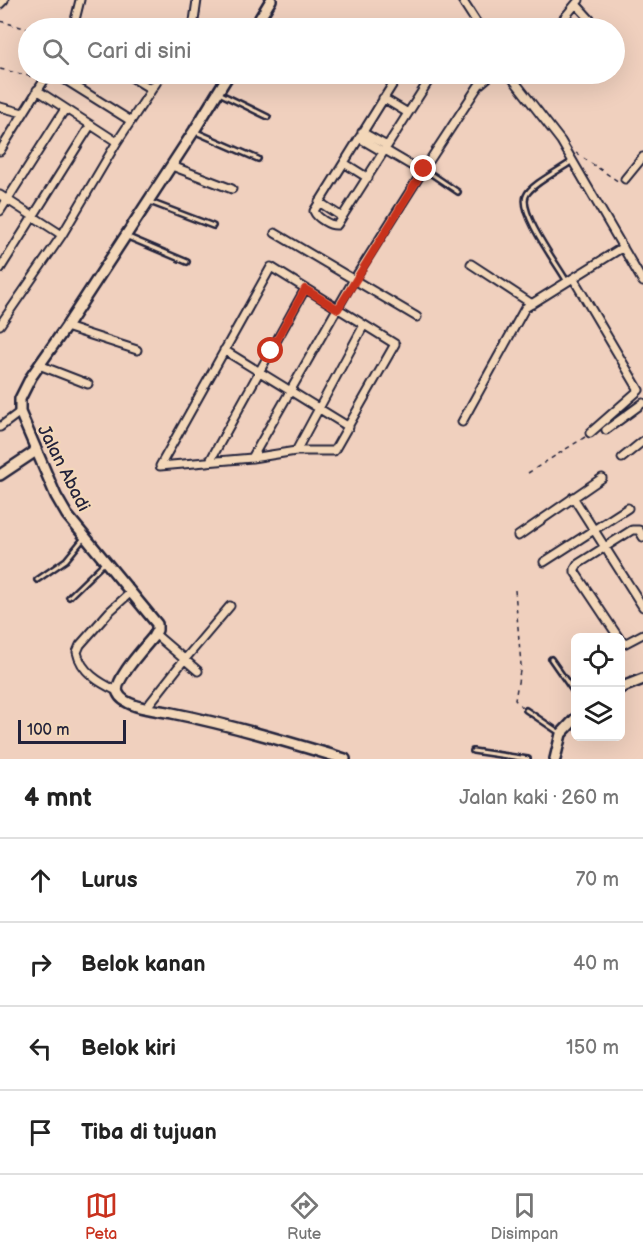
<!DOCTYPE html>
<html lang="id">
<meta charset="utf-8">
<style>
body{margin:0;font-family:"Balsamiq Sans",sans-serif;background:#f2f2f2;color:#222}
.controls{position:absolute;right:18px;bottom:18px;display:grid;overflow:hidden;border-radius:9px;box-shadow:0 6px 24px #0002}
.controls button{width:54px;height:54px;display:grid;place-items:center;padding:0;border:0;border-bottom:2px solid #e0e0e0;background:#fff;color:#222;font:30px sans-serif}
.scale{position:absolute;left:18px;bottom:15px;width:108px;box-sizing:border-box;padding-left:6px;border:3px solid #22223b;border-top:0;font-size:16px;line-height:21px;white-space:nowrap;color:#22223b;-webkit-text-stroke:4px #f3d7b9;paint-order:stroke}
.stop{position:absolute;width:18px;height:18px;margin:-14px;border:4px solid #c8321e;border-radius:50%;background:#fff}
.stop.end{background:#c8321e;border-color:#fff;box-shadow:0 2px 6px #0008}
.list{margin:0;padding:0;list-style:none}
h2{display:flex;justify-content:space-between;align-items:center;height:78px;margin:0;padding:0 24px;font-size:26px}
h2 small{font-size:20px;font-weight:400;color:#767676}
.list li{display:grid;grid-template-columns:39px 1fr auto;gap:18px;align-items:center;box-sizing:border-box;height:84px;padding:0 24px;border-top:2px solid #e0e0e0}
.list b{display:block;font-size:22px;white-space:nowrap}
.list em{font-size:20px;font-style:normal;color:#767676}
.icon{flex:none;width:33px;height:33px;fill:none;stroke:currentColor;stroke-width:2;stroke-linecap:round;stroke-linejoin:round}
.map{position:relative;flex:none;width:643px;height:759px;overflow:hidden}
.search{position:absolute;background:#fff;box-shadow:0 6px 24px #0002;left:18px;right:18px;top:18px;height:66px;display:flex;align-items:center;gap:15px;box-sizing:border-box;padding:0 21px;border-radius:33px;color:#767676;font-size:22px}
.sheet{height:414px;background:#fff}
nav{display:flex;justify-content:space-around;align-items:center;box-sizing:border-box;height:84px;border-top:2px solid #e0e0e0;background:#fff;font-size:16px;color:#767676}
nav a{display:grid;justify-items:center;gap:3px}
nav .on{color:#c8321e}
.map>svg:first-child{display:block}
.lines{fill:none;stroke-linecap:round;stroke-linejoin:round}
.lane-casing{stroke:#22223b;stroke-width:8}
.street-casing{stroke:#22223b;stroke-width:11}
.secondary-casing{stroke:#22223b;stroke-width:14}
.path{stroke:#22223b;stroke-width:1.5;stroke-dasharray:4.5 4.5;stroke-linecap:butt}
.lane{stroke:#f3d7b9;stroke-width:3}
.street{stroke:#f3d7b9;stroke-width:7}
.secondary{stroke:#f3d7b9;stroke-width:9}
.route{stroke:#c8321e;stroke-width:8}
.labels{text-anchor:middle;stroke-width:4.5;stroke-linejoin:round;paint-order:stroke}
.street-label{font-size:18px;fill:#22223b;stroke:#f3d7b9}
</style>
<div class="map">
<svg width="643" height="759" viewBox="0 0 643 759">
<rect width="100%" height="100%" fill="#f0d0be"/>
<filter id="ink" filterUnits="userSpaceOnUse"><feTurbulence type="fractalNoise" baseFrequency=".0167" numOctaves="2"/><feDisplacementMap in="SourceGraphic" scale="12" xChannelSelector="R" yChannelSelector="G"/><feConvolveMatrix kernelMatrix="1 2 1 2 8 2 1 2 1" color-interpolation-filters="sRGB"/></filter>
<g filter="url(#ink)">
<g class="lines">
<defs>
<path id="lane" d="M219 93 268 117
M196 132 258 159
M424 169 458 192
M150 202 213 226
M128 237 187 262
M566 280C557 264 519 213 526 196 530 185 560 170 571 162
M37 580 66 560 84 538
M69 597 104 563
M551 659 576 695
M526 710 560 733
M473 751 528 759"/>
<path id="street" d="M462 0 480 28
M0 4 4 0
M576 4 598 28
M73 28 80 0
M190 28 194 21 197 0
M556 28 579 0
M56 74 131 121
M126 74 151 89
M417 74 429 81
M509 74 561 141 643 282
M37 90 117 142
M383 98 408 113
M0 107 23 113
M362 132 387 146
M359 138 383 152
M385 150 419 170 424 169 479 85 492 74
M0 151 48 74
M344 163 368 178
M172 166 232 189
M625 179 643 157
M0 195 62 235
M319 202 342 217 433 74
M0 211 65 109
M342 217 337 225C330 226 317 218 314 211L399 74
M275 233 417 317
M471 264 532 304
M271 267 395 344 334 451H296L252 458 160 466Z
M0 269 90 126
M573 278 639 390 590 433
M0 325 62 235 117 142 162 74
M66 327 137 350
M224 350 349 427
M39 365 88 384
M462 422 525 308 623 247
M0 427 20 412
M606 430 643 403
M296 451 364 325
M252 458 353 281 424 169
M622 458 643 441
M210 461 305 289
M573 497 643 607
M518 536 602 478
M544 562 628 508
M155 634 198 671
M619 638 575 572V569L578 564 632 530H639L643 537
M620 640 624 644 643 634
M117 691C100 683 81 672 77 652L80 645 110 611 130 593
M147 707 180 665 230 606"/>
<path id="secondary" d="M254 28 271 0
M229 74 194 131 66 327 31 377 20 399V412L56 496 67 515 157 624V630L153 637C144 648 113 681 118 693 124 708 158 710 172 713 231 725 288 742 345 759
M0 475 36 451
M620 688 643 679
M555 759 561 734 576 718"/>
</defs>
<use href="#lane" class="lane-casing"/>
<use href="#street" class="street-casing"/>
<use href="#secondary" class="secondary-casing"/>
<path class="path" d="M0 21 28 29
M0 69 37 78
M576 153 619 182
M528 473 585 437
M515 590 521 665 515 700 523 708"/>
<use href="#lane" class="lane"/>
<use href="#street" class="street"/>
<use href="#secondary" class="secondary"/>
</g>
</g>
<g class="lines" filter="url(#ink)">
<path class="route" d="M271 351 305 289 338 309 424 169"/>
</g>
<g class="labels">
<g class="street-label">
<text transform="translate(64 468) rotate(63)" y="6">Jalan Abadi</text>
</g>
</g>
</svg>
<div class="controls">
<button><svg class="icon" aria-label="locate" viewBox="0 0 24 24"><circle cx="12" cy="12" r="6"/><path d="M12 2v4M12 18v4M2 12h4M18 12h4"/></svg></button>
<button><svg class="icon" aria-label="layers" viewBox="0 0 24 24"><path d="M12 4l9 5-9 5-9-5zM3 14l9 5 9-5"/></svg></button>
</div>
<div class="scale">100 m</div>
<div class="stop" style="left:271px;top:351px"></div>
<div class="stop end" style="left:424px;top:169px"></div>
<div class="search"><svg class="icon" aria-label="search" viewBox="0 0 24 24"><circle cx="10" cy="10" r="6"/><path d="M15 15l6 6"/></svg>Cari di sini</div>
</div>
<section class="sheet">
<h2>4 mnt<small>Jalan kaki · 260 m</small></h2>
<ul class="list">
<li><svg class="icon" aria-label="ahead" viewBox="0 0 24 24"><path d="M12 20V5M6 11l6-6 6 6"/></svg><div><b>Lurus</b></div><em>70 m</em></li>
<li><svg class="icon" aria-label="right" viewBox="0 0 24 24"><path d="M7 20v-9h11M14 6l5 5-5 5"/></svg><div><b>Belok kanan</b></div><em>40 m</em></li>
<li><svg class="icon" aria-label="left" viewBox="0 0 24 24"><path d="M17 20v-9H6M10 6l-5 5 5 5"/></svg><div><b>Belok kiri</b></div><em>150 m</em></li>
<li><svg class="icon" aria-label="arrive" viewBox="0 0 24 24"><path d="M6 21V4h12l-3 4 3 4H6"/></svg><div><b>Tiba di tujuan</b></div></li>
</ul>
</section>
<nav>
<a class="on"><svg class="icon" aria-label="map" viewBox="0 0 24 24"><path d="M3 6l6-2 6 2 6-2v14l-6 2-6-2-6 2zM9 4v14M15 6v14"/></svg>Peta</a>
<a><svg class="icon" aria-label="directions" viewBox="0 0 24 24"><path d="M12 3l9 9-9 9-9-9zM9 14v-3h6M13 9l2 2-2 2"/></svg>Rute</a>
<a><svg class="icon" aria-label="saved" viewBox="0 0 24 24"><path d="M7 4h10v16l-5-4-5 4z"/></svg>Disimpan</a>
</nav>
